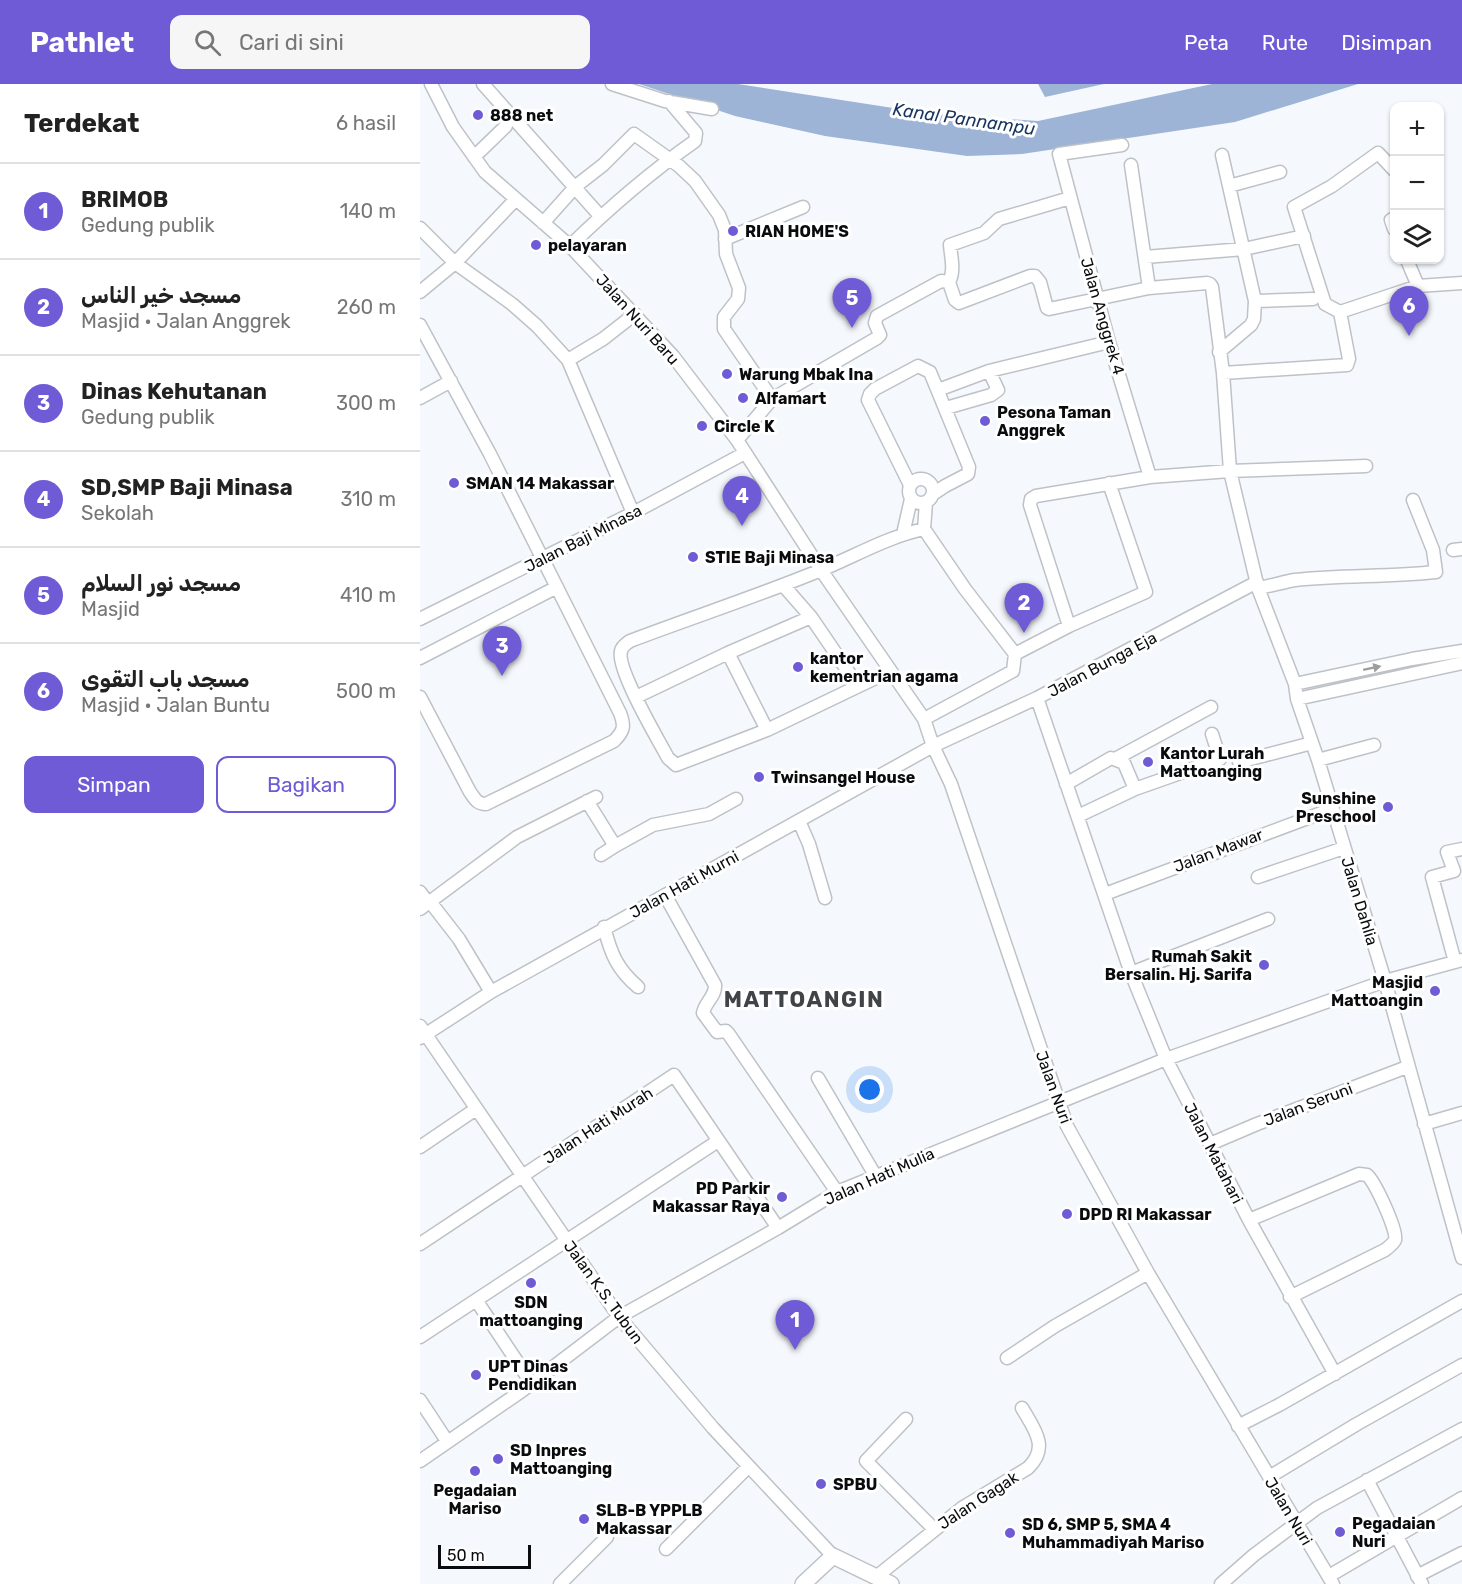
<!DOCTYPE html>
<html lang="id">
<meta charset="utf-8">
<style>
body{margin:0;font-family:Rubik,Vazirmatn,sans-serif;background:#f6f6f6;color:#222}
.controls{position:absolute;right:18px;top:18px;display:grid;overflow:hidden;border-radius:12px;box-shadow:0 2px 4px #0004}
.controls button{width:54px;height:54px;display:grid;place-items:center;padding:0;border:0;border-bottom:2px solid #e0e0e0;background:#fff;color:#222;font:30px sans-serif}
.scale{position:absolute;left:18px;bottom:15px;width:93px;box-sizing:border-box;padding-left:6px;border:3px solid #0a0b0d;border-top:0;font-size:16px;line-height:21px;white-space:nowrap;color:#0a0b0d;-webkit-text-stroke:4px #fff;paint-order:stroke}
.you{position:absolute;left:450px;top:1006px;width:21px;height:21px;margin:-15px;border:4px solid #fff;border-radius:50%;background:#1a73e8;box-shadow:0 0 0 9px #1a73e833}
.badge{display:grid;place-items:center;width:39px;height:39px;border-radius:50%;background:#6f5bd5;color:#fff;font-size:20px;font-weight:700}
.pin{position:absolute;translate:-50% -50px;filter:drop-shadow(0 2px 3px #0008)}
.pin::after{content:'';position:absolute;top:32px;width:21px;height:18px;background:inherit;clip-path:polygon(0 0,100% 0,50% 100%)}
.list{margin:0;padding:0;list-style:none}
h2{display:flex;justify-content:space-between;align-items:center;height:78px;margin:0;padding:0 24px;font-size:26px}
h2 small{font-size:20px;font-weight:400;color:#767676}
.list li{display:grid;grid-template-columns:39px 1fr auto;gap:18px;align-items:center;box-sizing:border-box;height:96px;padding:0 24px;border-top:2px solid #e0e0e0}
.list b{display:block;font-size:22px;white-space:nowrap}
.list p{margin:0;font-size:20px;white-space:nowrap;color:#767676}
.list em{font-size:20px;font-style:normal;color:#767676}
.actions{display:flex;gap:12px;padding:18px 24px}
.actions a{flex:1;padding:14px 0;border:2px solid #6f5bd5;border-radius:12px;text-align:center;font-size:21px;color:#6f5bd5}
.actions .main{background:#6f5bd5;color:#fff}
.icon{flex:none;width:33px;height:33px;fill:none;stroke:currentColor;stroke-width:2;stroke-linecap:round;stroke-linejoin:round}
.map{position:relative;flex:none;width:1042px;height:1500px;overflow:hidden}
header{display:flex;align-items:center;gap:36px;box-sizing:border-box;height:84px;padding:0 30px;background:#6f5bd5;color:#fff}
header strong{font-size:28px}
nav{display:flex;gap:33px;margin-inline-start:auto;font-size:21px}
.search{width:420px;height:54px;background:#f6f6f6;display:flex;align-items:center;gap:15px;box-sizing:border-box;padding:0 21px;border-radius:12px;color:#767676;font-size:22px}
main{display:flex}
aside{flex:1;background:#fff}
.map>svg:first-child{display:block}
.water{fill:#9eb4d7}
.lines{fill:none;stroke-linecap:round;stroke-linejoin:round}
.minor-casing{stroke:#bec2c6;stroke-width:15}
.major-casing{stroke:#bec2c6;stroke-width:18}
.minor{stroke:#fff;stroke-width:12}
.major{stroke:#fff;stroke-width:15}
.oneway{fill:#9d9d9e}
.poi-dot{fill:#6f5bd5;stroke:#fff;stroke-width:2}
.labels{text-anchor:middle;stroke-width:6;stroke-linejoin:round;paint-order:stroke}
.poi-label{font-size:16px;font-weight:bold;fill:#0a0b0d;stroke:#fff;text-anchor:start}
.street-label{font-size:16px;fill:#0a0b0d;stroke:#fff}
.water-label{font-size:18px;font-style:italic;fill:#17335f;stroke:#fff}
.district-label{font-size:22px;font-weight:bold;letter-spacing:1.5px;fill:#404447;stroke:#fff}
</style>
<header>
<strong>Pathlet</strong>
<div class="search"><svg class="icon" aria-label="search" viewBox="0 0 24 24"><circle cx="10" cy="10" r="6"/><path d="M15 15l6 6"/></svg>Cari di sini</div>
<nav><a>Peta</a><a>Rute</a><a>Disimpan</a></nav>
</header>
<main>
<aside>
<h2>Terdekat<small>6 hasil</small></h2>
<ul class="list">
<li><span class="badge">1</span><div><b>BRIMOB</b><p>Gedung publik</p></div><em>140 m</em></li>
<li><span class="badge">2</span><div><b>مسجد خير الناس</b><p>Masjid · Jalan Anggrek</p></div><em>260 m</em></li>
<li><span class="badge">3</span><div><b>Dinas Kehutanan</b><p>Gedung publik</p></div><em>300 m</em></li>
<li><span class="badge">4</span><div><b>SD,SMP Baji Minasa</b><p>Sekolah</p></div><em>310 m</em></li>
<li><span class="badge">5</span><div><b>مسجد نور السلام</b><p>Masjid</p></div><em>410 m</em></li>
<li><span class="badge">6</span><div><b>مسجد باب التقوى</b><p>Masjid · Jalan Buntu</p></div><em>500 m</em></li>
</ul>
<div class="actions"><a class="main">Simpan</a><a>Bagikan</a></div>
</aside>
<div class="map">
<svg width="1042" height="1500" viewBox="0 0 1042 1500">
<rect width="100%" height="100%" fill="#f5f9fd"/>
<path class="water" d="M219 0H318L512 30 618 37 792 0H938L815 38 602 70 547 72 405 52 315 32Z
M618 0H684L625 13Z"/>
<g class="lines">
<defs>
<path id="minor" d="M11 0 33 43 65 88 150 162 253 272 317 356 401 486 504 635 513 662 531 700 647 1042 728 1189 913 1500
M63 0 181 133
M192 0 245 17 292 25
M702 61 639 70 689 258 730 393
M54 73 86 42
M711 81 729 204 787 199 790 200 792 203 803 289 810 387 838 504 875 600 877 615 898 676 965 897 1042 1174
M809 102 860 88
M974 134 971 136 974 145
M123 139 156 102 183 81 214 50 259 82 275 97 299 131 305 146 306 170 319 204 318 215 304 233V245L352 315 317 356
M0 144 35 179 92 220 117 242 148 276 213 429
M305 155 383 123
M150 162C189 124 231 88 275 57L276 49 249 17
M725 173 824 165 884 152
M987 176 998 202
M529 198C535 187 531 173 530 161L564 149 579 135 650 114
M0 208 35 179 95 116
M835 217 893 215
M920 228 905 220 874 123 912 102 958 69 974 86
M0 241 70 370 200 629C205 642 204 647 194 657L66 720C57 720 55 715 50 708L0 613
M799 268 831 241 834 235 835 217 802 71
M148 276 183 255 215 230
M803 289 927 281 929 275 920 228 998 202 1042 199
M518 306 569 287 689 258
M0 314 31 297
M352 315 457 254 460 251 455 239 457 232 521 197 529 198 535 216 539 219 610 192H615L620 198 627 224 629 225 729 204
M526 324 571 311 578 306 569 287
M489 407a12 12 0 1 1 24 0a12 12 0 1 1-24 0Z
M490 401 448 316 450 310 455 305 498 282 510 288 549 383 548 390 525 402 513 410
M504 445 506 419
M483 450 491 415
M1033 466 1042 465
M363 501 391 533 438 602
M838 504C851 502 863 498 875 496 922 491 969 493 1016 488L1013 466 993 416
M0 535 213 429 325 369
M649 542 610 421 611 415 616 412 730 393 810 387 946 382
M308 569 347 646
M0 574 137 503
M470 587 347 646 256 681 248 674C238 655 196 585 201 567 202 562 206 560 210 557 273 533 338 512 401 486 435 472 467 453 504 445L545 505 595 570 649 542 726 508 689 399
M875 600 992 575 1042 567
M216 613 308 569 391 533
M617 614 711 889 746 975 829 1136 915 1290
M877 615 1042 579
M504 635 593 587 595 570
M695 675 791 623
M898 676 954 661
M819 678 892 659
M646 700 691 674 704 679 715 705
M167 717 195 762 233 741 289 730 316 715
M658 732 715 705 800 675 792 650
M379 737 389 760 405 814
M181 771 195 762
M838 793 924 764
M0 808 9 820
M685 810 912 725
M245 811 295 901C296 912 285 918 283 929L297 948 306 947 308 949 417 1108
M11 819 39 855 71 908
M0 825 97 753 176 713
M184 843C191 870 197 885 218 903
M1035 878 1012 793 1034 787 1027 768 1042 765
M711 889 848 835
M0 942 199 1233 293 1344 413 1472
M0 954 71 908 513 662 617 614 837 498
M398 994 455 1091
M1004 1040 1042 1029
M790 1060 837 1040 987 983
M0 1063 56 1025
M829 1136 939 1090 947 1091C955 1098 978 1147 975 1156 973 1160 969 1163 965 1166L870 1213
M0 1160 254 991 358 1144
M56 1216 112 1300
M0 1253 298 1057
M587 1274 635 1242 728 1189
M0 1316 27 1357
M486 1335 446 1377 514 1445
M818 1342 859 1321 1042 1217
M0 1377 103 1306 199 1233 358 1144 417 1108 746 975 965 897 1042 876
M849 1393 937 1340 1042 1281
M947 1396 1002 1500
M246 1465 328 1383
M909 1492 1042 1414
M997 1492 1042 1469
M456 1493 542 1424 608 1384C630 1363 614 1345 602 1324
M140 1500 187 1453
M801 1500 834 1471 897 1424 1042 1345"/>
<path id="major" d="M383 1500 413 1472 471 1500"/>
</defs>
<use href="#minor" class="minor-casing"/>
<use href="#major" class="major-casing"/>
<use href="#minor" class="minor"/>
<use href="#major" class="major"/>
</g>
<defs><path id="oneway-solid" d="M-6-.8H1V-3.2L6.5 0L1 3.2V.8H-6Z" transform="scale(1.5)"/></defs>
<use class="oneway" href="#oneway-solid" transform="translate(952 584) rotate(-12)"/>
<g class="poi-dot">
<circle cx="58" cy="31" r="6"/>
<circle cx="313" cy="147" r="6"/>
<circle cx="116" cy="161" r="6"/>
<circle cx="307" cy="290" r="6"/>
<circle cx="323" cy="314" r="6"/>
<circle cx="565" cy="337" r="6"/>
<circle cx="282" cy="342" r="6"/>
<circle cx="34" cy="399" r="6"/>
<circle cx="273" cy="473" r="6"/>
<circle cx="378" cy="583" r="6"/>
<circle cx="728" cy="678" r="6"/>
<circle cx="339" cy="693" r="6"/>
<circle cx="968" cy="723" r="6"/>
<circle cx="844" cy="881" r="6"/>
<circle cx="1015" cy="907" r="6"/>
<circle cx="362" cy="1113" r="6"/>
<circle cx="647" cy="1130" r="6"/>
<circle cx="111" cy="1199" r="6"/>
<circle cx="56" cy="1291" r="6"/>
<circle cx="78" cy="1375" r="6"/>
<circle cx="55" cy="1387" r="6"/>
<circle cx="401" cy="1400" r="6"/>
<circle cx="164" cy="1435" r="6"/>
<circle cx="920" cy="1448" r="6"/>
<circle cx="590" cy="1449" r="6"/>
</g>
<g class="labels">
<g class="poi-label">
<text x="70" y="37">888 net</text>
<text x="325" y="153">RIAN HOME'S</text>
<text x="128" y="167">pelayaran</text>
<text x="319" y="296">Warung Mbak Ina</text>
<text x="335" y="320">Alfamart</text>
<text x="577" y="334">Pesona Taman<tspan x="577" dy="18">Anggrek</tspan></text>
<text x="294" y="348">Circle K</text>
<text x="46" y="405">SMAN 14 Makassar</text>
<text x="285" y="479">STIE Baji Minasa</text>
<text x="390" y="580">kantor<tspan x="390" dy="18">kementrian agama</tspan></text>
<text x="740" y="675">Kantor Lurah<tspan x="740" dy="18">Mattoanging</tspan></text>
<text x="351" y="699">Twinsangel House</text>
<text x="956" y="720" text-anchor="end">Sunshine<tspan x="956" dy="18">Preschool</tspan></text>
<text x="832" y="878" text-anchor="end">Rumah Sakit<tspan x="832" dy="18">Bersalin. Hj. Sarifa</tspan></text>
<text x="1003" y="904" text-anchor="end">Masjid<tspan x="1003" dy="18">Mattoangin</tspan></text>
<text x="350" y="1110" text-anchor="end">PD Parkir<tspan x="350" dy="18">Makassar Raya</tspan></text>
<text x="659" y="1136">DPD RI Makassar</text>
<text x="111" y="1224" text-anchor="middle">SDN<tspan x="111" dy="18">mattoanging</tspan></text>
<text x="68" y="1288">UPT Dinas<tspan x="68" dy="18">Pendidikan</tspan></text>
<text x="90" y="1372">SD Inpres<tspan x="90" dy="18">Mattoanging</tspan></text>
<text x="413" y="1406">SPBU</text>
<text x="55" y="1412" text-anchor="middle">Pegadaian<tspan x="55" dy="18">Mariso</tspan></text>
<text x="176" y="1432">SLB-B YPPLB<tspan x="176" dy="18">Makassar</tspan></text>
<text x="932" y="1445">Pegadaian<tspan x="932" dy="18">Nuri</tspan></text>
<text x="602" y="1446">SD 6, SMP 5, SMA 4<tspan x="602" dy="18">Muhammadiyah Mariso</tspan></text>
</g>
<g class="street-label">
<text transform="translate(683 232) rotate(74)" y="6">Jalan Anggrek 4</text>
<text transform="translate(218 235) rotate(48)" y="6">Jalan Nuri Baru</text>
<text transform="translate(163 454) rotate(-27)" y="6">Jalan Baji Minasa</text>
<text transform="translate(682 580) rotate(-28)" y="6">Jalan Bunga Eja</text>
<text transform="translate(798 766) rotate(-21)" y="6">Jalan Mawar</text>
<text transform="translate(264 800) rotate(-29)" y="6">Jalan Hati Murni</text>
<text transform="translate(940 817) rotate(73)" y="6">Jalan Dahlia</text>
<text transform="translate(634 1003) rotate(70)" y="6">Jalan Nuri</text>
<text transform="translate(888 1020) rotate(-21)" y="6">Jalan Seruni</text>
<text transform="translate(178 1041) rotate(-33)" y="6">Jalan Hati Murah</text>
<text transform="translate(794 1069) rotate(63)" y="6">Jalan Matahari</text>
<text transform="translate(459 1092) rotate(-24)" y="6">Jalan Hati Mulia</text>
<text transform="translate(184 1208) rotate(54)" y="6">Jalan K.S. Tubun</text>
<text transform="translate(558 1416) rotate(-33)" y="6">Jalan Gagak</text>
<text transform="translate(869 1427) rotate(59)" y="6">Jalan Nuri</text>
</g>
<g class="water-label">
<text transform="translate(544 35) rotate(8)" y="6">Kanal Pannampu</text>
</g>
<g class="district-label">
<text x="384" y="923">MATTOANGIN</text>
</g>
</g>
</svg>
<div class="controls">
<button>+</button>
<button>−</button>
<button><svg class="icon" aria-label="layers" viewBox="0 0 24 24"><path d="M12 4l9 5-9 5-9-5zM3 14l9 5 9-5"/></svg></button>
</div>
<div class="scale">50 m</div>
<div class="you"></div>
<div class="pin badge" style="left:375px;top:1266px">1</div>
<div class="pin badge" style="left:604px;top:549px">2</div>
<div class="pin badge" style="left:82px;top:592px">3</div>
<div class="pin badge" style="left:322px;top:442px">4</div>
<div class="pin badge" style="left:432px;top:244px">5</div>
<div class="pin badge" style="left:989px;top:252px">6</div>
</div>
</main>
